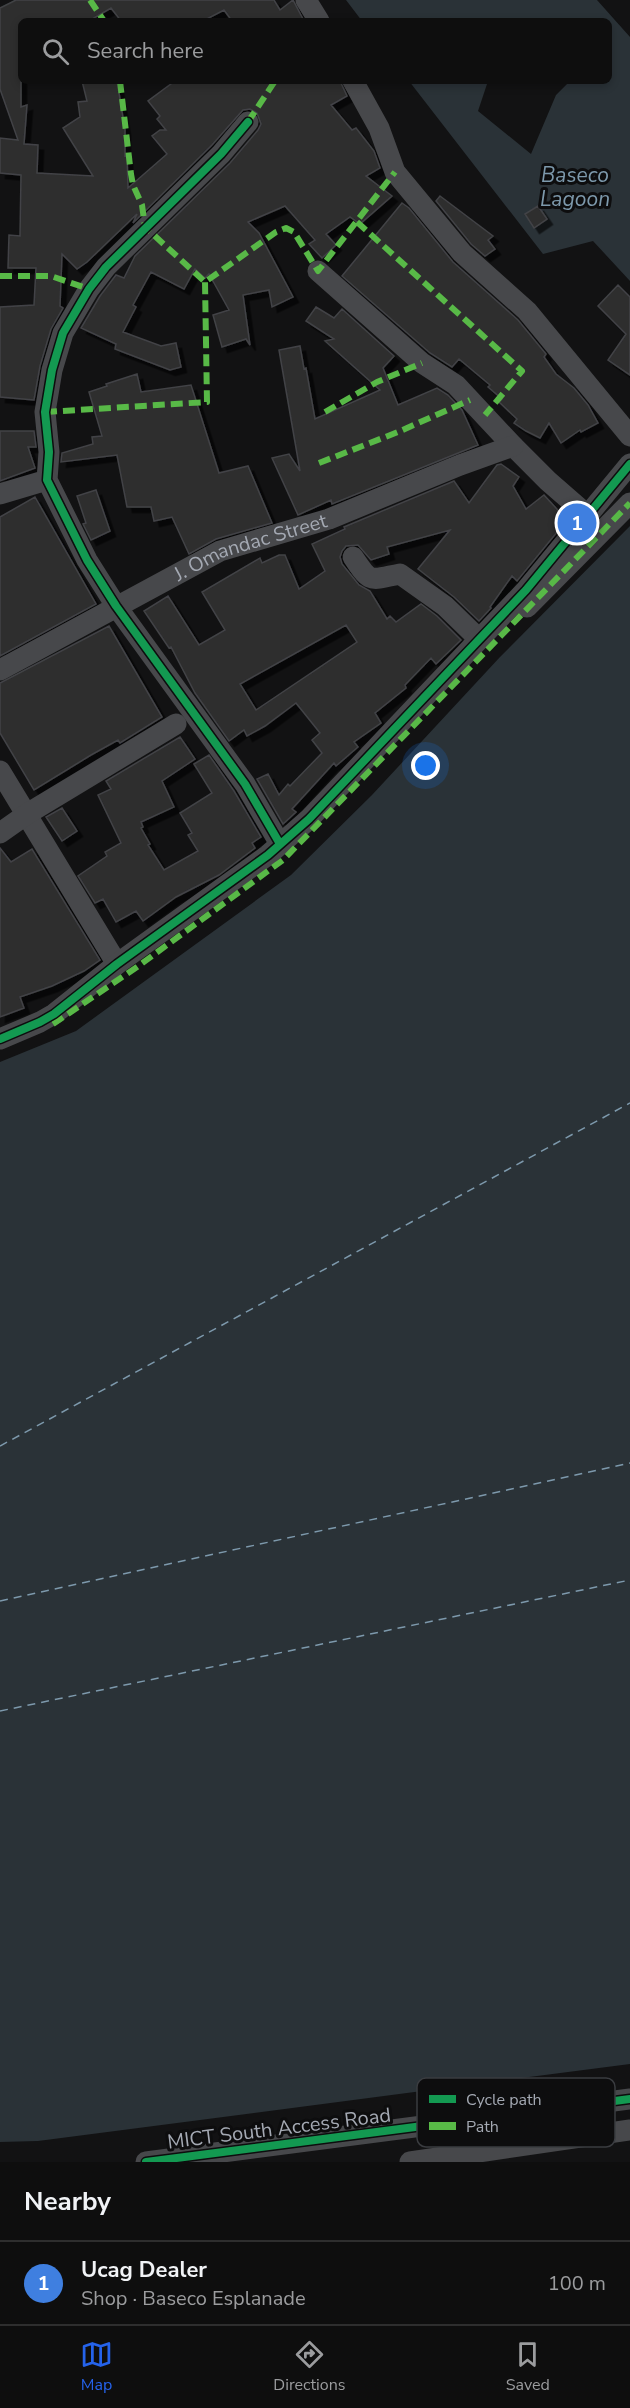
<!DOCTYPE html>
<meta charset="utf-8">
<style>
body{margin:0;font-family:"Nunito Sans",sans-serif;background:#171717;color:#f1f3f6}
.you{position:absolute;left:426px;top:766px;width:21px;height:21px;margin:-15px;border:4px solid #fff;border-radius:50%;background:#1a73e8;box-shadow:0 0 0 9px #1a73e833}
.badge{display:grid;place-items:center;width:39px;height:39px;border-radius:50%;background:#2563eb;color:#fff;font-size:20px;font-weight:700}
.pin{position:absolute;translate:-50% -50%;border:3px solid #fff;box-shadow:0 2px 6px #0006}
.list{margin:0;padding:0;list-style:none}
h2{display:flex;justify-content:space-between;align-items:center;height:78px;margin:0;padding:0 24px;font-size:26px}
h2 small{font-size:20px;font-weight:400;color:#9b9c9e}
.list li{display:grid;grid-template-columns:39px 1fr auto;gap:18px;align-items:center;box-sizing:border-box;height:84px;padding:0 24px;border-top:2px solid #2e2e2e}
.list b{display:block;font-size:22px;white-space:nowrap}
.list p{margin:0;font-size:20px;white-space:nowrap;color:#9b9c9e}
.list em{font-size:20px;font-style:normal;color:#9b9c9e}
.icon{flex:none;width:33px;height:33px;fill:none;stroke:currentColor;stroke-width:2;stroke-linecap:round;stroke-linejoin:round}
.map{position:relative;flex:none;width:630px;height:2162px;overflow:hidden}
.search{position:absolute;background:#0e0e0e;box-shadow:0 3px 9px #0003;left:18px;right:18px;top:18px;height:66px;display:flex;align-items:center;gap:15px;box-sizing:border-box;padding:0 21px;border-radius:9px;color:#9b9c9e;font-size:22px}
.sheet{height:162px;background:#0e0e0e}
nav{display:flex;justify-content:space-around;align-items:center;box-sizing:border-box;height:84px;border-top:2px solid #2e2e2e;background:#0e0e0e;font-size:16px;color:#9b9c9e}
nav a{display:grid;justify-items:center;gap:3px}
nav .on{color:#2563eb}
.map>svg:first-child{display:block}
.water{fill:#2a3237}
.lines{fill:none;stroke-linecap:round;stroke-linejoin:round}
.ferry{stroke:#7d99ac;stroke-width:1.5;stroke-dasharray:8 6;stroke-linecap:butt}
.building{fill:#2d2d2e;stroke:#424346;stroke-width:1.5;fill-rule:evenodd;filter:url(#shadow)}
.minor{stroke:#47484b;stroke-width:21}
.quiet{stroke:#58b947;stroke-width:6;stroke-dasharray:12 6;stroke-linecap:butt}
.cycleway-casing{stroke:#0d0d0e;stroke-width:11}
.cycleway{stroke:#139951;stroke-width:8}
.labels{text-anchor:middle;stroke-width:6;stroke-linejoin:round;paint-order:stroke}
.street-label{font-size:20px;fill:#a4a9b3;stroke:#0d0d0e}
.water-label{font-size:21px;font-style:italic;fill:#7d99ac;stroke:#0d0d0e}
.key{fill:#0d0d0e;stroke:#3a3c40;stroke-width:1.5}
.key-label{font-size:16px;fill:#a4a9b3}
</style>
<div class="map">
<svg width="630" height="2162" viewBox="0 0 630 2162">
<defs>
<filter id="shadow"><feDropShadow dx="5.5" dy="5.5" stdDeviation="0" flood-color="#0009"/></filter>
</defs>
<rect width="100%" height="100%" fill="#121213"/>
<path class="water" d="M346 0H597L630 37V281L593 241 543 254 409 81H488L478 111 531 154 556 95 570 81H609V21H362Z
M630 526V2064L38 2141 0 2142V1062L76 1031 291 875 372 795 500 657Z"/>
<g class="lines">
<path class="ferry" d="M0 1446 630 1103
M0 1601 630 1463
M0 1711 630 1580"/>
</g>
<path class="building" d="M16 0H274L280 10 293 0 304 21H232L224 10 203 21H121L111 8 89 21H21V107L27 105 24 144 38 145 37 173 93 176 63 128 80 117 78 102 87 101 82 81H117L125 130V156L127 155 128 188 167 154 152 136 160 130H166L157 119 160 116 148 101 175 81H340L347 96 331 105 352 130 356 128 374 151 380 168 366 176 392 196 360 224 350 217 326 234 336 245 322 258 309 244 315 240 285 206 248 222 259 233 293 297 272 307 269 290 243 295 250 345 246 339 222 347 213 315 229 310 209 274 205 278 195 269 184 289 151 272 133 305 136 307 123 332 161 346 176 343 181 367 170 370 115 349 116 344 81 328 100 296 116 275 124 278 135 256 230 163 258 130 261 124 257 113 250 109 243 110 212 145 133 223 137 214 87 262 77 269 62 254 60 306 63 308 51 329 40 366 34 400 0 397V307L34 305 36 268H8L9 235 20 236 21 175 0 173V138L18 140 0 89V8Z
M440 196 493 236 488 240 495 249 485 256 471 244 436 201Z
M402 203 409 208 453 262 518 320 546 354 544 357 556 374 574 388 588 405 598 423 581 432 580 430 561 443 549 423 540 438 526 431 514 423 517 419 499 402 502 399 488 387 490 385 459 359 452 367 430 353 342 276Z
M538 206 547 219 534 228 525 214Z
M618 285 630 297V375L608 360 626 334 598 306Z
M316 307 334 318 342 309 394 356 383 368 398 405 437 388 448 395 462 410 478 445 332 504 331 500 298 515 272 458 289 454 300 471 279 350 300 346 304 369 306 368 315 419 380 390 325 341 334 339 306 321Z
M137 374 141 392 191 385 219 473 248 466 272 523 216 539 189 554 172 517 154 521 151 507H127L117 455 61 462 62 453 93 444 92 437 102 436 89 392 107 386 106 384Z
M0 431H34L36 447H28L35 468 0 481Z
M501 464 519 477 513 486 526 509 544 495 567 520 517 581 512 576 490 607 491 608 479 621 454 597 418 569 450 530 387 547 389 554 371 560 358 545 346 546 342 551 340 557 342 564 359 585 370 591 387 619 390 616 396 622 421 604 437 616 461 640 436 664 431 658 405 685 406 688 375 713 381 723 354 742 358 747 336 766 334 763 292 809 296 812 283 824 257 779 268 774 279 795 288 784 290 786 322 753 312 740 320 733 296 703 265 726 247 736 244 730 229 741 195 693 171 647 169 648 144 611 168 596 199 645 225 630 202 592 260 558 262 563 279 555H285L299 589 325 571 312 544 345 529 344 527 454 481 469 503 497 465ZM346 625 357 642 256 710 240 684Z
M96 490 110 531 91 540 83 524 86 523 77 496Z
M35 497 96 604 0 656V517Z
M109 626 162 717 120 743 118 740 91 755 34 790 0 733V683Z
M180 737 195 759 162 781 174 807 141 822 143 827 141 828 150 844 148 845 164 870 198 851 188 835 192 833 180 813 212 793 194 764 209 755 234 791 261 837 252 843 255 848 219 875 176 897 143 921 136 911 116 922 103 899 95 903 78 876 107 856 105 852 121 843 98 795 111 789 106 781Z
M62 808 77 831 62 841 46 817Z
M0 848 11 862 32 849 100 960 84 971 52 986 20 997 24 1008 0 1017Z"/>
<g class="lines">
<g class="minor">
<path d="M306 0 319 21"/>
<path d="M353 81 379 128 395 172 462 253 527 311 630 436"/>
<path d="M248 122 221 154 106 267 89 289 63 333 52 370 45 412 49 452 47 480 87 560 116 606 245 784 280 844"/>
<path d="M318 271 422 363 456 385 513 446 548 481 587 515"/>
<path d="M0 494 47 480"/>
<path d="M353 557C371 584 369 580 400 574L445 606 479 639"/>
<path d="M527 607 630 503"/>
<path id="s1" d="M0 670 220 551 329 519 460 465 513 446"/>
<path d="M0 771 117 964"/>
<path d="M0 833 27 814 176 724"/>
<path d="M0 1039 40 1022 54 1014 117 964 268 855 309 819 526 590 630 464"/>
<path d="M146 2162 630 2099"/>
<path d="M410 2162 630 2130"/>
</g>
<path class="quiet" d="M90 0 104 21
M120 81 131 174 133 185 142 205 145 227 205 282 276 232 286 228 294 232 318 271 395 172
M248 122 275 81
M357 222 522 371 485 415
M0 276H51L89 289
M45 412 207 402 205 282
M325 412 377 382 422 363
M319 463 398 432 470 400
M53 1024 137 967 283 860 630 503"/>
<defs>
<path id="cycleway" d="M248 122 221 154 106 267 89 289 63 333 52 370 45 412 49 452 47 480 87 560 116 606 245 784 280 844
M0 1039 40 1022 54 1014 117 964 268 855 309 819 526 590 630 464
M146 2162 630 2099"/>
</defs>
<use href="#cycleway" class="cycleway-casing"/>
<use href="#cycleway" class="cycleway"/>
</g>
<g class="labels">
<g class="street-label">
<text dy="7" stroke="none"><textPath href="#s1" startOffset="280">J. Omandac Street</textPath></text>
<text transform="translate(279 2128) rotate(-7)" y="7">MICT South Access Road</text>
</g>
<g class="water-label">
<text x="575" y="182">Baseco<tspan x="575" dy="24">Lagoon</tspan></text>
</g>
</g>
<rect x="417" y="2078" width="198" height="69" rx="9" class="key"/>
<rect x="429" y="2095" width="27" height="8" fill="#139951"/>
<rect x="429" y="2122" width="27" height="8" fill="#58b947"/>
<g class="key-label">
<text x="466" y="2105">Cycle path</text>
<text x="466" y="2132">Path</text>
</g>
</svg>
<div class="you"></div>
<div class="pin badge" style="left:577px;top:523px;background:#3f7fe0">1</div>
<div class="search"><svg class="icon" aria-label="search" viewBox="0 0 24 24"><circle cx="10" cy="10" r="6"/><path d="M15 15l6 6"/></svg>Search here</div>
</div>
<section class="sheet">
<h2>Nearby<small></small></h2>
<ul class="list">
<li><span class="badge" style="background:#3f7fe0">1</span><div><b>Ucag Dealer</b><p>Shop · Baseco Esplanade</p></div><em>100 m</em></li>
</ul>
</section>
<nav>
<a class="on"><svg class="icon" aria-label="map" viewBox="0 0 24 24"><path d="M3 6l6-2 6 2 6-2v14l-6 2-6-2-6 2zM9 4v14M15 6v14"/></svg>Map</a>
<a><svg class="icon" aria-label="directions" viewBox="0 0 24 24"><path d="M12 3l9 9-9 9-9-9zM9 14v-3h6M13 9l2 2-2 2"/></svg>Directions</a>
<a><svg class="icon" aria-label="saved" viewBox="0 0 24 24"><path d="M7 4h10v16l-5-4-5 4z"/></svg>Saved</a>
</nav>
